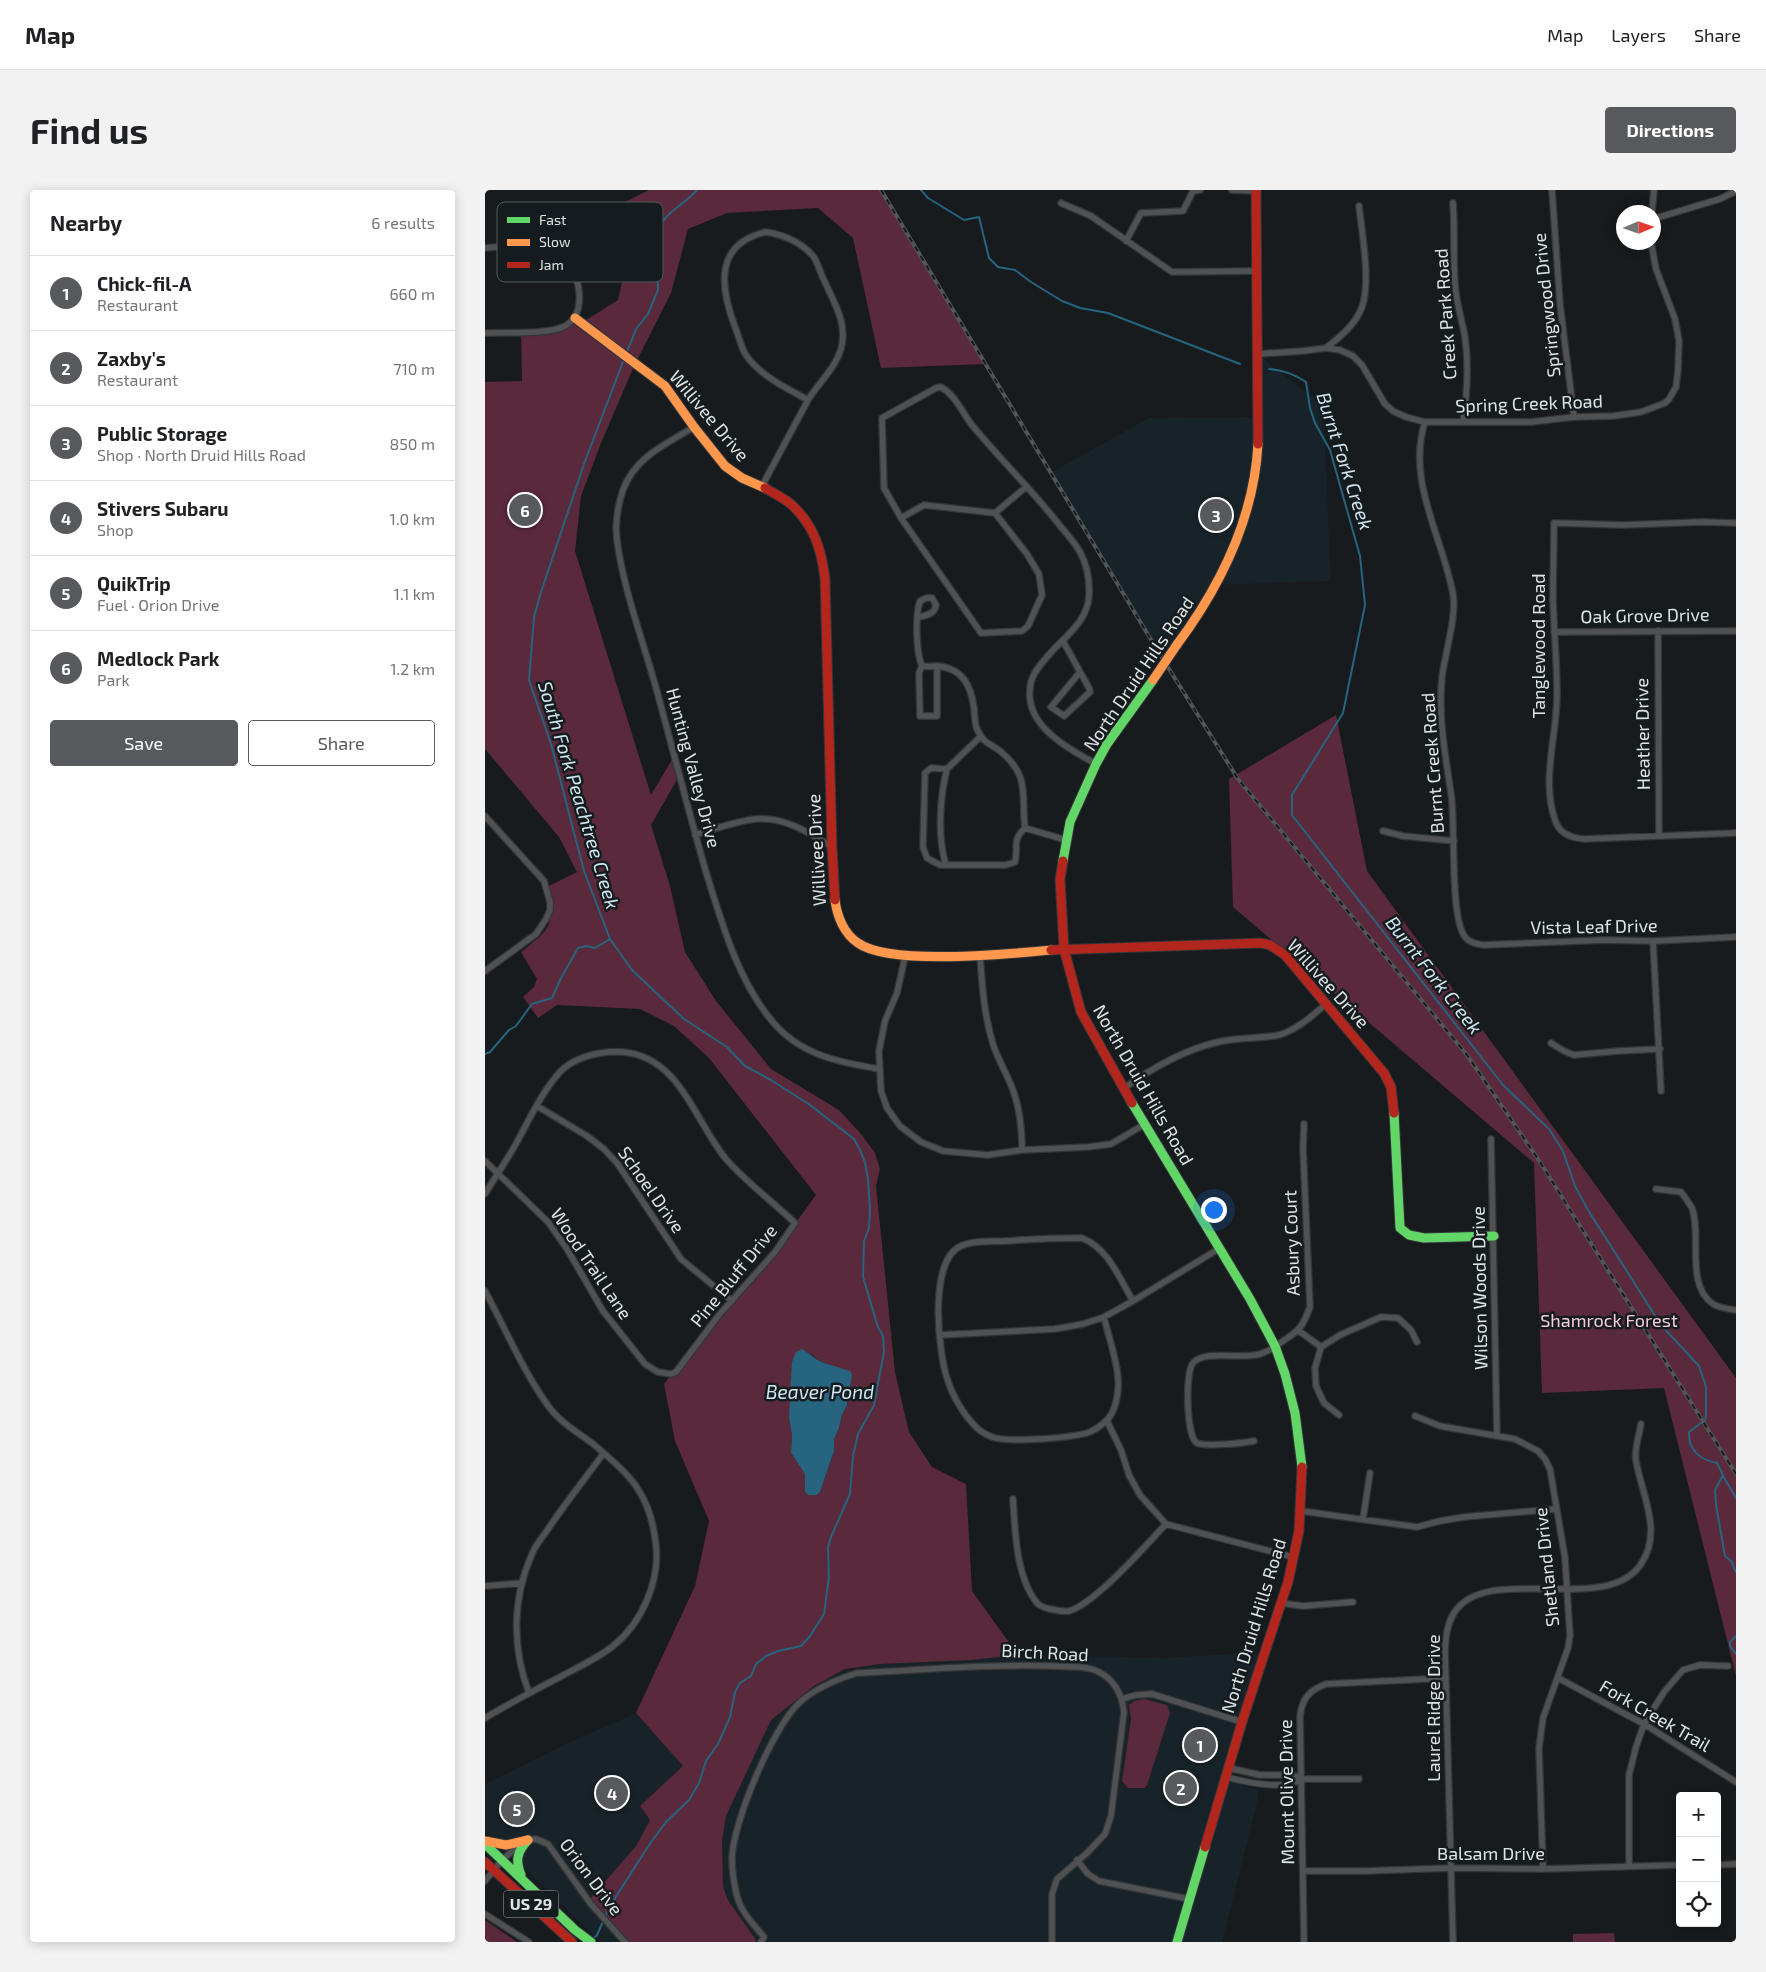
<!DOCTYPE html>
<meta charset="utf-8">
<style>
body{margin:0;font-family:"Exo 2",sans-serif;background:#f2f2f2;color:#202124}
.controls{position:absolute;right:15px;bottom:15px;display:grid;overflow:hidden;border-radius:5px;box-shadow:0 2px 12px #0003}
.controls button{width:45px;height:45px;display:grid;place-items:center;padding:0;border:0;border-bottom:1px solid #e0e0e0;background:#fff;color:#202124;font:25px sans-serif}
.compass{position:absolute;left:1131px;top:15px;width:45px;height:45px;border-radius:50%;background:#fff;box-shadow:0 2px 12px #0003;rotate:88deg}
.you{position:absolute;left:728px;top:1019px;width:18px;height:18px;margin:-12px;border:4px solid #fff;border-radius:50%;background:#1a73e8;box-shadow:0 0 0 8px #1a73e833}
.badge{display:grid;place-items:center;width:32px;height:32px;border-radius:50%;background:#57595c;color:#fff;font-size:16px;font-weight:700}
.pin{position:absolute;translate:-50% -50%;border:2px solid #fff;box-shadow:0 1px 5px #0006}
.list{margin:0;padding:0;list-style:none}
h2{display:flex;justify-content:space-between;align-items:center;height:65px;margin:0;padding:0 20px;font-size:21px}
h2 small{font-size:16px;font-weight:400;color:#757577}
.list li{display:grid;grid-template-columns:32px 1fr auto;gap:15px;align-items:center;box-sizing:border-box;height:75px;padding:0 20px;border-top:1px solid #e0e0e0}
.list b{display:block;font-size:19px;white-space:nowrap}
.list p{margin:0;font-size:16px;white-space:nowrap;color:#757577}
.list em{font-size:16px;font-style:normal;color:#757577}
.actions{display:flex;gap:10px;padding:15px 20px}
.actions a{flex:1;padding:11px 0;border:1px solid #57595c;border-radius:5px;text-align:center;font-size:18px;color:#57595c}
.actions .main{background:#57595c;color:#fff}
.icon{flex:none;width:28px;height:28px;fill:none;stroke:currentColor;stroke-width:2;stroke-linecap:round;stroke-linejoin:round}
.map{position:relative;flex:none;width:1251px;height:1752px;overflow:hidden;border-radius:5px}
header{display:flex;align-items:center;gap:30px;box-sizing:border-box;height:70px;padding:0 25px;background:#fff;border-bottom:1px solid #e0e0e0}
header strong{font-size:24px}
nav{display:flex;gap:28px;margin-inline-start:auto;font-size:18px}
.intro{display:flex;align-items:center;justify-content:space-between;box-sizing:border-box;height:120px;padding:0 30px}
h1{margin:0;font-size:35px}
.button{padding:12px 22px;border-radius:5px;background:#57595c;color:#fff;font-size:18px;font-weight:700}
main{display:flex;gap:30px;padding:0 30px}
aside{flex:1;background:#fff;border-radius:5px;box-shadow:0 2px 12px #0003}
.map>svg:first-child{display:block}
.built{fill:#182329}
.green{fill:#5a293c;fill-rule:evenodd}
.water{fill:#266480}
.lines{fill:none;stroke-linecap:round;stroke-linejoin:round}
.stream{stroke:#266480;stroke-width:2}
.street-casing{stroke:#333538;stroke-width:8}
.fast-casing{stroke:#333538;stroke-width:11}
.slow-casing{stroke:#333538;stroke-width:11}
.jam-casing{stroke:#333538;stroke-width:11}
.street{stroke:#4f5152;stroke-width:5.5}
.fast{stroke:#63d668;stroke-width:9}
.slow{stroke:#ff974d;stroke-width:9}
.jam{stroke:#b3261e;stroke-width:9}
.rail-casing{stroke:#535658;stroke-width:4}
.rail{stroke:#151c1f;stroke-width:2;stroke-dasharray:5.5;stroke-linecap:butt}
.slow-bridge-casing{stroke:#333538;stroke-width:11;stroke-linecap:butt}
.slow-bridge{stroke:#ff974d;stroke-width:9}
.labels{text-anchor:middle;stroke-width:5;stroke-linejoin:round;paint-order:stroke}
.shield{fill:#151c1f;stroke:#a3a8ab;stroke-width:1}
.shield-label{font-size:16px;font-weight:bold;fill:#e0e4e7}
.street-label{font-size:18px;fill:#e0e4e7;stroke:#151c1f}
.park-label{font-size:18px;fill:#f8ccd9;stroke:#151c1f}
.water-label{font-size:19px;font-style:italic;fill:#d2e6f1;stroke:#151c1f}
.key{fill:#151c1f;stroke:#52585b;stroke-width:1}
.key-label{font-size:14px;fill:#e0e4e7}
</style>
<header>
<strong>Map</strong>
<nav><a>Map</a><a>Layers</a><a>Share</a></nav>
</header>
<div class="intro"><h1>Find us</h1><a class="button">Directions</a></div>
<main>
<aside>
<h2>Nearby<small>6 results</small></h2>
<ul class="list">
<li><span class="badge">1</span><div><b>Chick-fil-A</b><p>Restaurant</p></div><em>660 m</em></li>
<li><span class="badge">2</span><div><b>Zaxby's</b><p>Restaurant</p></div><em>710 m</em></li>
<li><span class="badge">3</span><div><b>Public Storage</b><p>Shop · North Druid Hills Road</p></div><em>850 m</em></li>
<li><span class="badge">4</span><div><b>Stivers Subaru</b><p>Shop</p></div><em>1.0 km</em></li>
<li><span class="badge">5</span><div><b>QuikTrip</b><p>Fuel · Orion Drive</p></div><em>1.1 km</em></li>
<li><span class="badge">6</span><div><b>Medlock Park</b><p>Park</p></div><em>1.2 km</em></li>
</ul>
<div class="actions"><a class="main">Save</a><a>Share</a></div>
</aside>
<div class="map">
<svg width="1251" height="1752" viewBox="0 0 1251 1752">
<rect width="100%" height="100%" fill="#171b1d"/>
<path class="built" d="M772 164 805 190 838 214 846 391 730 395 682 477 564 284 664 228 773 227Z
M777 1462 740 1591 773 1600V1608L737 1752H270L271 1750 243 1710 238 1696 237 1675V1651L241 1626 286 1530 329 1496 360 1479 396 1474 486 1470 533 1465 682 1468Z
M151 1523 198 1576 155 1616 165 1630 151 1656 104 1710 122 1731 144 1752H115L33 1672 16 1650 0 1642V1594L83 1553Z"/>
<path class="green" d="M164 0H394L500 174 396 178 368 48 333 18 242 23 203 39 186 103 150 174 116 253 96 306 90 361 166 605 188 568 193 588 166 635 185 696 200 762 231 811 286 879 354 920 376 944 390 963 395 979 391 996 410 1182 424 1242 447 1277 481 1294 487 1401 533 1465 486 1470 396 1474 360 1479 329 1496 286 1530 241 1626 237 1651 238 1696 243 1710 271 1750 270 1752H144L122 1731 104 1710 151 1656 165 1630 155 1616 198 1576 151 1523 210 1396 224 1331 190 1251 179 1194 243 1113 304 1042 331 1005 224 868 189 836 155 819 72 815 53 828 38 807 49 797 52 789 36 762C67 737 69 738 62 697L92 682 74 647 0 559V192L37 191 36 142 73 139 90 128 98 132 133 110 138 88 129 65 120 22ZM326 1164 336 1172 355 1179 366 1192 362 1215 357 1225 354 1238 349 1249V1261L335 1302H320V1284L306 1263 307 1246 304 1227 306 1215Z
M851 525 882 681 1251 1188V1486L1179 1198 1057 1203 1049 973 748 717 744 589Z
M659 1509 682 1515 685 1523 662 1595 659 1598H643L637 1591 646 1529 644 1515 649 1511Z
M0 1730 32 1752H0Z
M1129 1743 1130 1752H1088V1744Z"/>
<path class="water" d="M317 1159 336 1172 365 1181 367 1185 362 1215 357 1225 354 1238 349 1249V1261L335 1302 331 1305H324L320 1302V1284L306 1263 307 1246 304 1227 307 1172 311 1162Z"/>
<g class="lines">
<path class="stream" d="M436 0 443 8 479 30 494 27 504 68 513 77 530 80 546 92 577 111 595 118 623 123 755 174
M142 162 151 139 163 124 173 100 171 47C176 23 196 18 212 0
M784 179C798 180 809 184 821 192L825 218 830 233 845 260 875 366 880 415 858 523 807 605V625L1018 895 1064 939 1078 961 1090 996 1103 1020 1176 1135 1214 1176 1221 1197V1226L1220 1230 1204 1242C1203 1260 1215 1270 1232 1273L1238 1285 1230 1300 1231 1315 1240 1366 1246 1371 1251 1382
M0 864 5 862 24 840 31 836 47 814 67 808 76 788 93 758 101 756 110 758 125 749
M1238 1286 1251 1308
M1251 1446 1245 1452V1456L1251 1464
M108 1749 112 1745 125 1716 164 1655 181 1632 204 1610 214 1593 221 1571 233 1554 245 1527 250 1502 255 1493 266 1486 271 1474 281 1466 293 1461 316 1456 325 1446 339 1424 344 1387 343 1357 346 1347 365 1304 368 1266 373 1244 389 1215 399 1162 398 1146 393 1137 378 1087 379 1051 384 1038 385 1021 383 989 380 972 374 958 369 949 325 915 286 890 260 876 242 857 199 829 147 780 125 749 99 681 66 554 44 490 49 427 56 402 99 274 139 169"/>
<defs>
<path id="street" d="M747 0 771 1
M1067 0 1075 114 1089 227
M576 13 606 26 687 82 771 81
M968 13C970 40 968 67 970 94 971 112 977 130 980 147 984 175 982 205 978 232
M1167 22 1169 0
M1168 29 1235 9 1251 1
M281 42C299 45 316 52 328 66 333 72 335 83 339 90 349 113 363 133 356 159 350 179 334 192 323 210 302 198 275 186 261 165 256 158 254 146 250 137 235 97 229 54 281 42Z
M641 51 656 23 698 21 708 1 715 0
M0 58C17 57 50 53 65 57 91 64 108 122 80 136 63 145 20 142 0 143
M841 158C855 147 871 134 877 117 886 92 877 43 874 16
M772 164 818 161 841 158 855 160 868 166 877 175 900 214 908 221 921 227 940 232H1046L1089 227 1128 226 1156 222 1180 213 1184 209 1191 197 1193 180 1194 151 1190 129 1171 79 1166 52
M940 232C921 291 958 348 968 404 972 426 960 463 957 487 953 526 960 564 966 603 971 631 964 731 981 748 985 753 992 754 998 755L1119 750 1168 751 1251 747
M209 237C181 254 150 267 138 300 133 315 130 334 132 350 139 403 159 453 173 505 189 564 204 623 221 682 237 733 252 789 287 831 315 865 353 872 394 879
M277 296 323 210
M541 297 510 323 542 364 554 384 557 405 543 436 537 441 496 443 416 328 399 298 397 228 451 198 456 197C470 205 477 222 487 235 514 268 545 298 572 332 579 341 589 351 595 362 602 375 605 390 604 406 603 428 585 443 570 458 562 467 549 480 546 492 536 534 581 557 611 574
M416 328 439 315 510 323
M1251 333 1217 332 1139 335 1069 333C1069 358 1068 384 1068 409 1069 441 1072 473 1072 505 1072 545 1056 590 1070 630 1074 644 1086 648 1099 649L1251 643
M433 427C441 426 450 424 451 415L447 408H441L435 411C430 425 431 463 437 476 443 477 447 476 452 476 478 478 486 496 489 518 490 526 489 535 493 541 499 554 505 553 515 561 546 586 536 606 540 638 526 651 534 657 530 672L521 675H455L442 668 438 657 440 583 446 578 462 579 496 546
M1173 441 1174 646
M1069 442 1251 441
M578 451 604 498 605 502 579 526 566 517 595 482
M437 476 434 483 435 526H452V476
M0 626 59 691 65 712V720L61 729 51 744 0 781
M540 638 581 650
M898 641 918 646 969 651
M210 645C230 639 251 631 271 629 298 626 325 643 347 657
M461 675C452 647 455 606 462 579
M1168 751 1176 901
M495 764C497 795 499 825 508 854 513 870 522 884 528 900 535 919 537 939 537 960
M420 767 412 803 400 831 394 861 396 901 402 918 415 936 436 952 458 961 503 965 537 960 603 957 626 954 660 934
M1066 853 1079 861 1089 865 1133 861 1175 859
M638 899C667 878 698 860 733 852 753 847 774 849 794 845 812 840 828 825 841 814
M52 916 102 946 119 959 132 973 196 1069 247 1111
M1006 949 1012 1246
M0 971 63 1032 82 1059 118 1121 160 1174 173 1182 186 1184 191 1182 234 1125 290 1062 310 1033C288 1012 261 992 241 969 206 926 192 856 123 862 106 864 87 869 75 882 55 904 43 933 28 959 19 974 9 989 0 1004
M1171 999 1196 1002C1200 1007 1204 1013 1207 1018 1217 1046 1200 1095 1228 1114 1234 1118 1244 1119 1251 1120
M0 1101C20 1138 39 1183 64 1217 75 1232 92 1242 107 1253 119 1263 133 1275 143 1286 161 1306 168 1329 171 1355 175 1391 157 1433 128 1456 112 1469 91 1478 73 1488 48 1501 24 1514 0 1528
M619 1127C626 1158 642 1192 627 1223 623 1231 613 1238 605 1242 587 1248 524 1253 507 1247 502 1245 494 1240 491 1237 479 1225 468 1207 463 1191 453 1164 443 1070 476 1056 489 1050 507 1052 521 1051 547 1049 572 1048 597 1048 624 1059 634 1088 648 1111
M814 1141 836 1157
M455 1145 570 1139 598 1134 619 1127 648 1111 735 1058
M854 1225 839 1213 831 1196 830 1178 836 1157 855 1145 896 1127 913 1128 926 1140 932 1152
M930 1226 955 1236 1030 1249 1053 1261 1060 1269 1065 1279 1080 1368 1085 1446 1083 1458 1058 1528 1054 1558 1058 1679
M622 1231 636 1260 644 1285 655 1305 681 1334 808 1367
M769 1251C759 1253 721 1257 712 1253 701 1247 700 1181 708 1173 720 1159 757 1170 775 1164 783 1162 791 1156 798 1151 815 1140 818 1136 825 1117L818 958 819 934
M528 1309C530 1341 531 1387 552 1413 555 1416 560 1418 565 1419 571 1420 579 1422 584 1421 610 1414 661 1355 681 1334
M816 1321 932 1337 955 1331 979 1327 1071 1319
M878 1329 885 1283
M0 1396 37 1393
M796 1413 818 1416 868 1412
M1073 1488 1159 1534 1251 1592
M44 1503C27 1458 27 1409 47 1364 50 1356 56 1349 61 1342 79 1315 99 1290 118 1264
M637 1509 651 1505 667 1504 757 1532
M744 1578 775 1585H808L816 1589H874
M741 1587C760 1592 799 1601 816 1589
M43 1650 51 1649 63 1654 105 1713 140 1752
M592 1670 603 1684 614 1691 704 1709
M1232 1675 1251 1674
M1144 1676V1585L1151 1557 1159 1534 1179 1502 1198 1480 1215 1475 1243 1476
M818 1681H879L966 1678 1058 1679 1195 1675
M0 1691 17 1670 31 1658
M0 1724 44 1752
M276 1752 279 1747C269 1735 256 1722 252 1706 249 1694 247 1680 247 1668 248 1632 288 1537 314 1513 329 1499 353 1489 372 1483 436 1480 501 1474 566 1476 581 1477 600 1475 614 1482 630 1490 637 1506 639 1522L626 1626 620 1644 602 1663 572 1689 567 1704V1752
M819 1752 815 1526C817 1508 825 1500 841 1494L961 1488
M968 1752 960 1459C961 1446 962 1434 969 1423 1002 1371 1121 1427 1156 1374 1178 1342 1157 1305 1151 1271 1149 1259 1154 1246 1156 1234"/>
<path id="fast" d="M578 671 585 632 611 574 622 554 668 490
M647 913 765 1109 790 1156 800 1184 810 1223 817 1277
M909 923 915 1038 924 1045 939 1048 1009 1046
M0 1654 90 1740 106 1752
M36 1685C30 1670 32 1662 43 1650
M692 1752 720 1657"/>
<path id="slow" d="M90 128 180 196 209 237 240 276 257 288 280 298
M691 456C735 397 769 329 773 254
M350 710C352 726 359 744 373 753 405 776 525 764 566 760
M0 1651 21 1655 43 1650"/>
<path id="jam" d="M771 0 773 254
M280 298C288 303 299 308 307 315 329 336 336 358 340 388L347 657 350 710
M578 671 575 689 579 759 596 822 647 913
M566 760 776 753 785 755 800 765 899 883 906 897 909 923
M720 1657 757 1532 803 1392 814 1341 817 1277
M0 1672 87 1752"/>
</defs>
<use href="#street" class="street-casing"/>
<use href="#fast" class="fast-casing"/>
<use href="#slow" class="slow-casing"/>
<use href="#jam" class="jam-casing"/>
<use href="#street" class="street"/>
<use href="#fast" class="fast"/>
<use href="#slow" class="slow"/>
<use href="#jam" class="jam"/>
<defs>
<path id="rail" d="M396 0 674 463 753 589 982 865 1053 969 1251 1284"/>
</defs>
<use href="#rail" class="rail-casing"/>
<use href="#rail" class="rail"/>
<defs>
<path id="slow-bridge" d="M668 490 691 456"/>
</defs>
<use href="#slow-bridge" class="slow-bridge-casing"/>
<use href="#slow-bridge" class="slow-bridge"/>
</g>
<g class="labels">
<rect class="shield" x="18.5" y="1700.5" width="55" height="27" rx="4"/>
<g class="shield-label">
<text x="46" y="1720">US 29</text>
</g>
<g class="street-label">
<text transform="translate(1062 115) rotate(-96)" y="6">Springwood Drive</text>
<text transform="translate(961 124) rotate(-94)" y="6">Creek Park Road</text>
<text transform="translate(1044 214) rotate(-2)" y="6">Spring Creek Road</text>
<text transform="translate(224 226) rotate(50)" y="6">Willivee Drive</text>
<text transform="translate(1160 426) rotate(-1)" y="6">Oak Grove Drive</text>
<text transform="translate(1054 456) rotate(-90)" y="6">Tanglewood Road</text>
<text transform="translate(654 484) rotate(-56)" y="6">North Druid Hills Road</text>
<text transform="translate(1158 544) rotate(-91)" y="6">Heather Drive</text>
<text transform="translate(948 573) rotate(-94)" y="6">Burnt Creek Road</text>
<text transform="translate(208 578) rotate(75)" y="6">Hunting Valley Drive</text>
<text transform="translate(332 660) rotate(-93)" y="6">Willivee Drive</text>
<text transform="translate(1109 737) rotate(-1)" y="6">Vista Leaf Drive</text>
<text transform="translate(843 794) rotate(48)" y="6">Willivee Drive</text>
<text transform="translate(658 895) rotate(60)" y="6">North Druid Hills Road</text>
<text transform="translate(166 1000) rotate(55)" y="6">Schoel Drive</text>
<text transform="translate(807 1053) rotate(-92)" y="6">Asbury Court</text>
<text transform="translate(106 1074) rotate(56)" y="6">Wood Trail Lane</text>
<text transform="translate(249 1086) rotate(-51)" y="6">Pine Bluff Drive</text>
<text transform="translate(995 1098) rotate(-91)" y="6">Wilson Woods Drive</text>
<text transform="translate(1062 1377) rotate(-96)" y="6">Shetland Drive</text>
<text transform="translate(769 1436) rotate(-73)" y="6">North Druid Hills Road</text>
<text transform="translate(560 1463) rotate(3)" y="6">Birch Road</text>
<text transform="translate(949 1518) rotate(-90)" y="6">Laurel Ridge Drive</text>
<text transform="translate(1170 1526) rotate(30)" y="6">Fork Creek Trail</text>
<text transform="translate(802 1602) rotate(-91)" y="6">Mount Olive Drive</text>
<text x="1006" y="1670">Balsam Drive</text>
<text transform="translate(106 1687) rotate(53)" y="6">Orion Drive</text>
</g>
<g class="park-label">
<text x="1124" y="1137">Shamrock Forest</text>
</g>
<g class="water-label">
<text transform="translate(860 271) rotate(72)" y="7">Burnt Fork Creek</text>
<text transform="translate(94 605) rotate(73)" y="7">South Fork Peachtree Creek</text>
<text transform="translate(949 785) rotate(52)" y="7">Burnt Fork Creek</text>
<text x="335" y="1209">Beaver Pond</text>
</g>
</g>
<rect x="12" y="12" width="166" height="80" rx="8" class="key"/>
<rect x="22" y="27" width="23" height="6" fill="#63d668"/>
<rect x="22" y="49" width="23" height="7" fill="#ff974d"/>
<rect x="22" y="72" width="23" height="6" fill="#b3261e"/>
<g class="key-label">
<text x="54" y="35">Fast</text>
<text x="54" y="57">Slow</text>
<text x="54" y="80">Jam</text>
</g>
</svg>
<div class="controls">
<button>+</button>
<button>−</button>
<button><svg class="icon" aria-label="locate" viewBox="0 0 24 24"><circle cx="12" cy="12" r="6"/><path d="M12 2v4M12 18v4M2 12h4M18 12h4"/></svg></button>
</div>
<svg class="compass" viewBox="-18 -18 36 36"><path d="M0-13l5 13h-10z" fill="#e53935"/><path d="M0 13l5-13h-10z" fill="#757577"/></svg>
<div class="you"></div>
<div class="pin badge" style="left:715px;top:1555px">1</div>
<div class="pin badge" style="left:696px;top:1598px">2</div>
<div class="pin badge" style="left:731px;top:325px">3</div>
<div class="pin badge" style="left:127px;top:1603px">4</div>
<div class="pin badge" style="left:32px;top:1619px">5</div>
<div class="pin badge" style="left:40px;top:320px">6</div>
</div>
</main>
